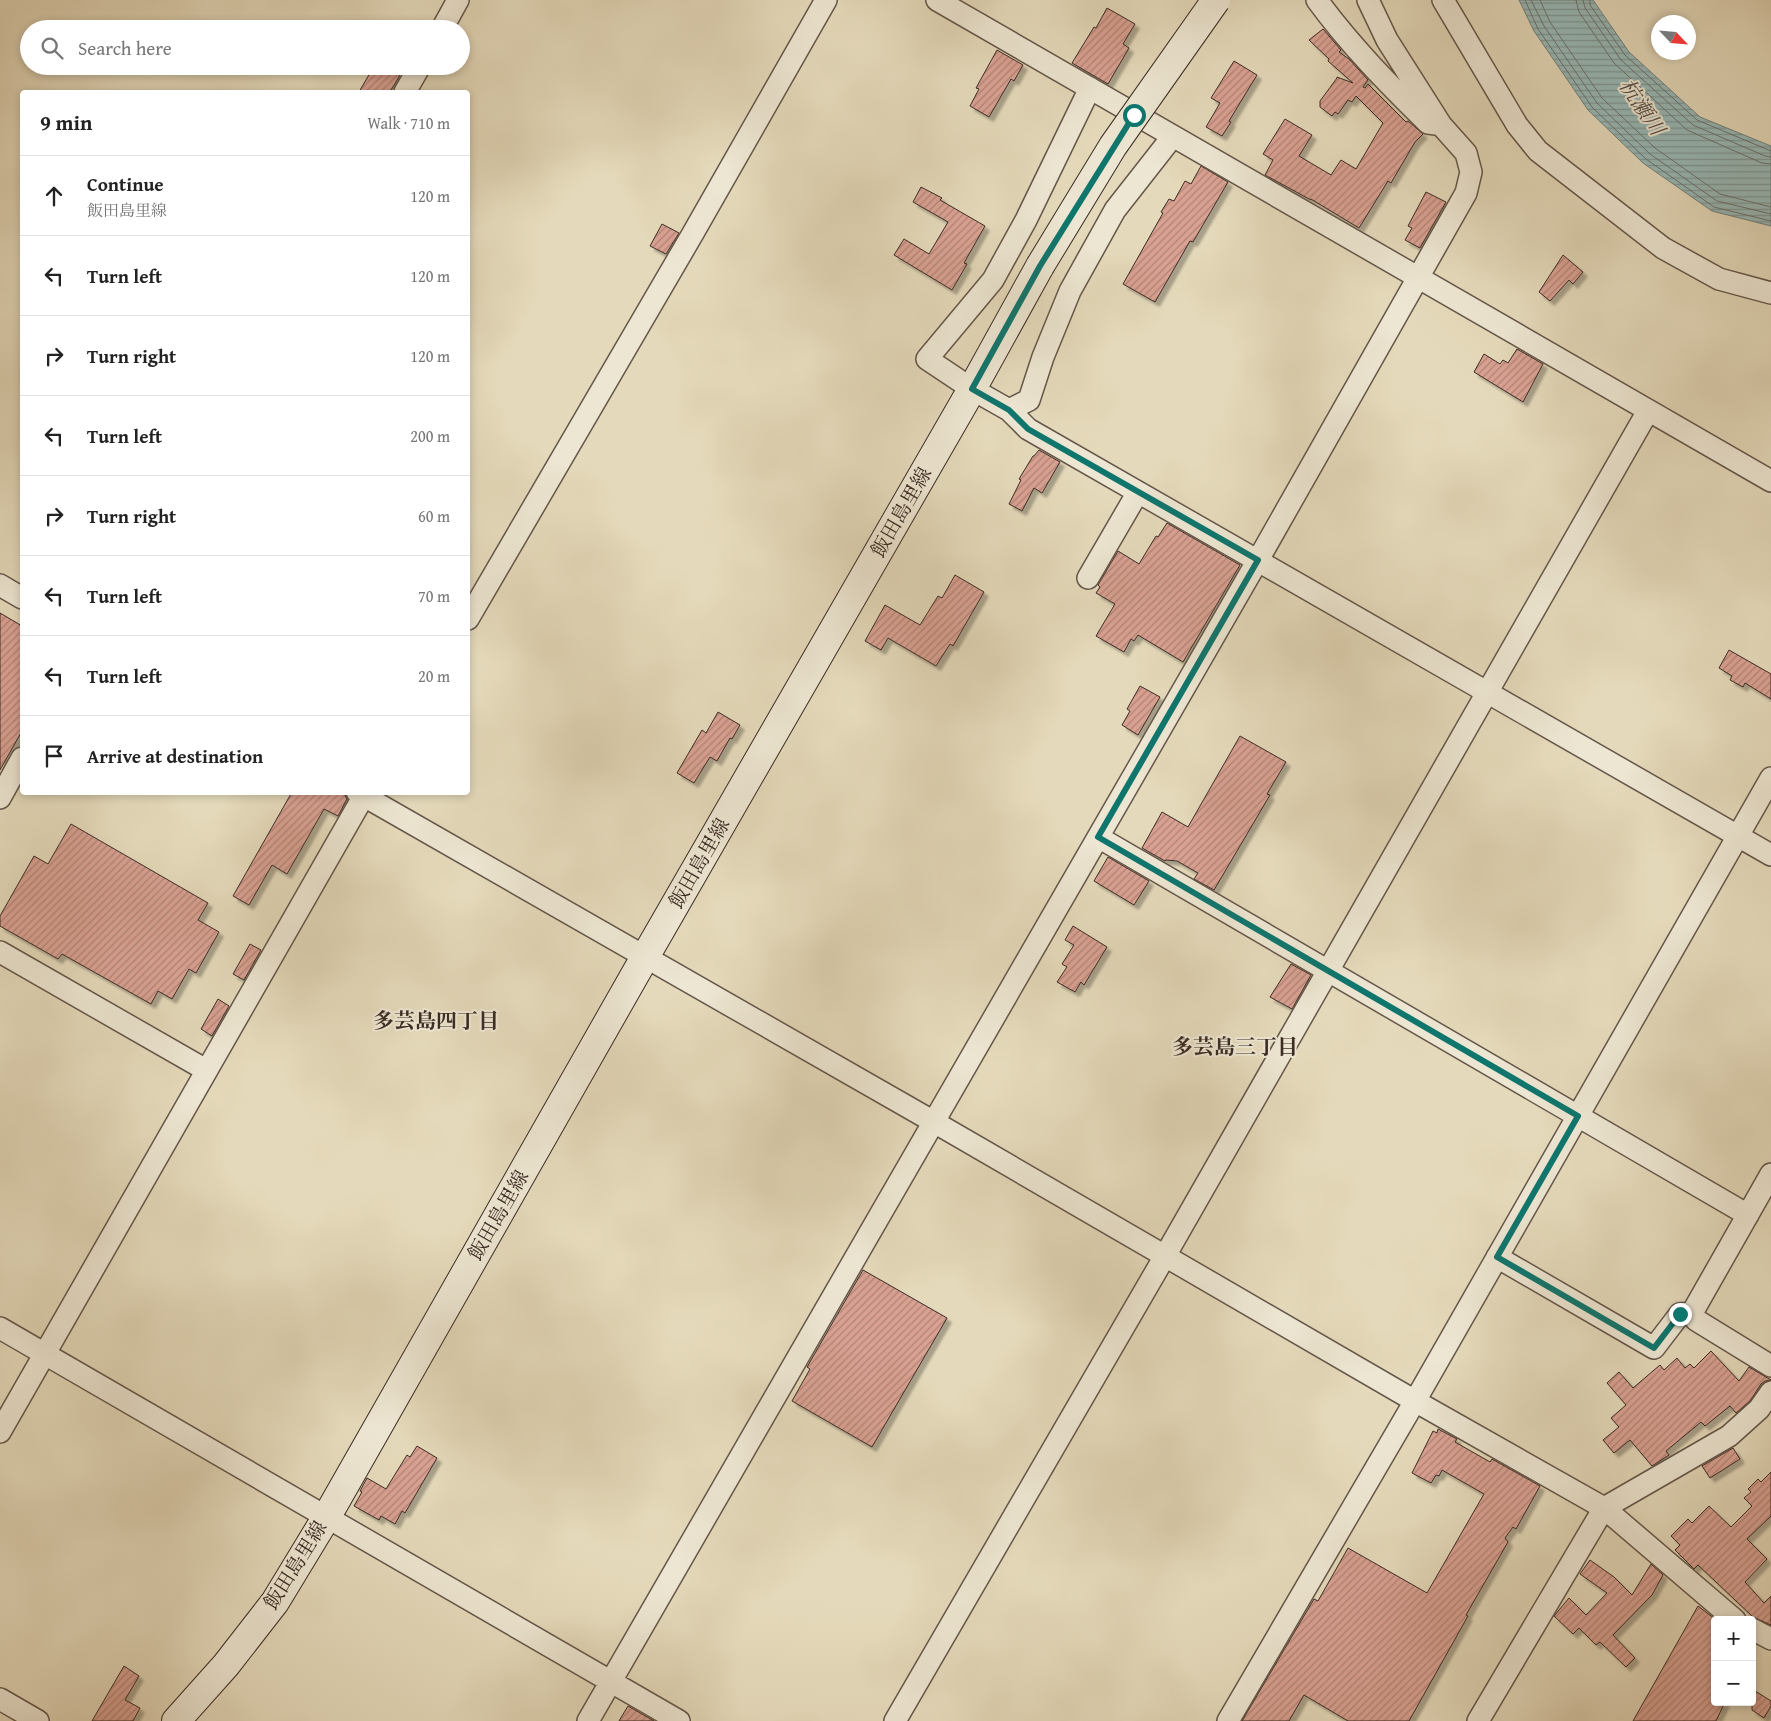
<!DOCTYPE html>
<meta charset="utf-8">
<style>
body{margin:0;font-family:"Gentium Book Plus","Noto Serif JP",serif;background:#f6f6f6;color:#222}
.controls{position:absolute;right:15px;bottom:15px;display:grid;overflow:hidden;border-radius:5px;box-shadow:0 2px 8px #0003}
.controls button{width:45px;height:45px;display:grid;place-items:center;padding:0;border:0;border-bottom:1px solid #e0e0e0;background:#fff;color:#222;font:25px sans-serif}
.compass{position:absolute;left:1651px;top:15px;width:45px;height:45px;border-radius:50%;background:#fff;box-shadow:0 2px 8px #0003;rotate:116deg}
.stop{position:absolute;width:15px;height:15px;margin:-11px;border:4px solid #0f766e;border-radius:50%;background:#fff}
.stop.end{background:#0f766e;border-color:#fff;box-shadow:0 1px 5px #0008}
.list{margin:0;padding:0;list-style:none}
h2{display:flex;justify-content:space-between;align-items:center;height:65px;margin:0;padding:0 20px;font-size:21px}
h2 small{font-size:16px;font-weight:400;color:#767676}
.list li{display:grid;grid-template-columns:32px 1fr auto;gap:15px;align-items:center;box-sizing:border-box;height:80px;padding:0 20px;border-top:1px solid #e0e0e0}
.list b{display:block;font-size:19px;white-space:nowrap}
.list p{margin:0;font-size:16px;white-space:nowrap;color:#767676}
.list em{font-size:16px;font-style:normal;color:#767676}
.icon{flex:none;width:28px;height:28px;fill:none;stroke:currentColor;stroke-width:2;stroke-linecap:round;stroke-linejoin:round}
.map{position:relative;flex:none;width:1771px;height:1721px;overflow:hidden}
.search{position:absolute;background:#fff;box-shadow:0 2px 8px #0003;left:20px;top:20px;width:450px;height:55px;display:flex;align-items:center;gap:12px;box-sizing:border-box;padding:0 18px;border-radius:28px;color:#767676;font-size:19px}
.panel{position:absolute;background:#fff;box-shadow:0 2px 8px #0003;left:20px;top:90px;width:450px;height:705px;border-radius:5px}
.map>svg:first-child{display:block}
.water{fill:url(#water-rules);stroke:#73817d}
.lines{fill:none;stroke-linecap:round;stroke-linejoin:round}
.shore{stroke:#6a726e;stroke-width:1}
.building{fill:url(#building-hatch);stroke:#3b2c25;filter:url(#shadow)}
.street-casing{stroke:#65574a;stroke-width:24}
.secondary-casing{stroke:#3b2c25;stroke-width:30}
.street{stroke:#ede6d2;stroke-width:21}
.secondary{stroke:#ede6d2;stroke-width:28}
.secondary-bridge-casing{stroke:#3b2c25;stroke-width:30;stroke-linecap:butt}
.secondary-bridge{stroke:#ede6d2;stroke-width:28}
.route{stroke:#0f766e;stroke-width:6}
.labels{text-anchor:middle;stroke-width:4;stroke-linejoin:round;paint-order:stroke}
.street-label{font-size:20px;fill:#3b2c25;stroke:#ede6d2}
.water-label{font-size:21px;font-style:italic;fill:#524f4a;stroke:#ede6d2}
.neighbourhood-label{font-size:21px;font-weight:bold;fill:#3b2c25;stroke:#ede6d2}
</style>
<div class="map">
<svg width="1771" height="1721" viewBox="0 0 1771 1721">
<defs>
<pattern id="water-rules" width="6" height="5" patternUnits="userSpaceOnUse" patternTransform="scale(1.25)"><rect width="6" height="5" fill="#98b9b8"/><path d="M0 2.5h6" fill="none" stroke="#7d9795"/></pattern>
<pattern id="building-hatch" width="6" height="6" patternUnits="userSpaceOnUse" patternTransform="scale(1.25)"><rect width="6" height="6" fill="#d9a192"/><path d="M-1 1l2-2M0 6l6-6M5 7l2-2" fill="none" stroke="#b18377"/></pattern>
<filter id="shadow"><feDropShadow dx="4.5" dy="4.5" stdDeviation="1" flood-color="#0004"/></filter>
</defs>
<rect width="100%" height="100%" fill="#e4d9ba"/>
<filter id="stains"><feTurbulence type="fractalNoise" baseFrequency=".004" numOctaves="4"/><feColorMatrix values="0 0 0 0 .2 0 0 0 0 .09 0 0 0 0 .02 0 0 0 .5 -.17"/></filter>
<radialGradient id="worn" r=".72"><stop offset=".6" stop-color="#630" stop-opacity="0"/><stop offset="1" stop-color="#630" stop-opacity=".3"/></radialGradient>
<path class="water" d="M1519 0H1593L1629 52 1700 117 1771 146V226L1712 211 1643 163 1588 110 1534 31Z"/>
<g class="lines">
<path class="shore" d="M1525 0 1538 29 1592 107 1646 159 1714 207 1771 221
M1531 0 1544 26 1597 103 1650 154 1717 201 1771 214
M1540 0 1550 22 1602 98 1655 148 1720 194 1771 207
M1576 0 1579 12 1614 63 1687 130 1762 163 1771 164
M1583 0 1585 8 1621 60 1693 125 1765 156 1771 157
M1590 0V5L1625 55 1697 120 1771 151"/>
</g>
<path class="building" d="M1107 8 1135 24 1123 44 1129 48 1108 84 1072 63 1094 27 1096 28Z
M1323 29 1341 50 1339 52 1349 59 1368 80 1363 87 1365 88 1368 84 1406 122 1408 121 1423 134 1415 142 1391 183 1388 181 1359 228 1311 199V200L1265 175 1273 160 1263 154 1285 119 1312 135 1299 156 1331 175 1341 160 1356 169 1383 123 1356 96 1352 102 1348 100 1338 114 1335 112 1332 116 1320 107V101L1337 78V77L1353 83 1328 61 1329 59 1309 40Z
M997 50 1023 65 1014 81 1011 79 989 117 970 106 979 89 976 88Z
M1234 61 1257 75 1229 121 1231 122 1222 136 1206 127 1220 103 1211 98Z
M374 66H385L400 75 390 92H359Z
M1201 166 1228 182 1193 242 1190 241 1155 302 1123 284 1163 213 1161 212 1169 199 1174 201 1185 181 1191 184Z
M921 187 942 198 940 200 985 226 964 263 967 264 952 290 894 255 904 239 929 254 948 222 913 202Z
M1426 192 1446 202 1420 248 1405 240 1412 228 1408 226Z
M662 224 679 233 666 254 650 246Z
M1563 255 1583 272 1573 284 1569 280 1550 301 1539 292Z
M1517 349 1543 364 1523 402 1474 372 1484 354 1500 364 1503 360 1508 363Z
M1039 450 1060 462 1042 493 1034 488 1022 511 1009 504 1021 480 1019 479 1033 456H1034Z
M1167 523 1240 565 1183 662 1138 635 1134 641 1131 639 1124 652 1096 636 1115 604 1096 593 1100 587 1098 585 1118 551 1139 564 1156 536 1158 537Z
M955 575 984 592 953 646 950 644 936 666 888 638 881 650 865 641 885 605 920 625 938 596 942 598Z
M0 613 22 626V731L0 770Z
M1729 650 1771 674V699L1745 683 1743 687 1730 680 1732 676 1719 668Z
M1140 686 1160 697 1138 735 1122 725 1130 711 1127 709Z
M718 712 740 725 732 739 730 738 717 761 710 757 694 783 677 773 702 730 706 733Z
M1240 736 1286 762 1267 794 1270 795 1214 890 1194 879 1198 873 1177 861 1166 860 1165 861 1142 848 1162 812 1188 827Z
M292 792H343L347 799 338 816 324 809 287 874 272 865 249 905 233 896Z
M71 824 208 903 198 920 219 932 196 973 189 969 172 999 158 991 151 1004 62 954 58 959 0 926V916L34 856 48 864Z
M1108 857 1149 881 1134 905 1094 881Z
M1073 926 1107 947 1084 985 1081 982 1075 992 1057 982 1067 967 1062 964 1074 945 1065 940Z
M250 944 261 950 244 980 233 974Z
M1291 964 1311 975 1292 1009 1270 997Z
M218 999 229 1006 212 1036 201 1029Z
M863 1270 947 1318 872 1447 792 1401 810 1369 807 1367Z
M1711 1351 1739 1381 1749 1367 1771 1380 1765 1381 1761 1384 1750 1401 1736 1413 1730 1406 1705 1426 1701 1422 1666 1451 1669 1455 1652 1466 1630 1440 1614 1453 1603 1440 1619 1427 1611 1418 1626 1405 1607 1383 1619 1372 1633 1388 1660 1365 1664 1370 1677 1358 1685 1368 1690 1364 1694 1368Z
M1438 1429 1457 1439 1455 1442 1490 1462 1492 1459 1540 1486 1516 1529 1513 1527 1505 1538 1508 1542 1466 1615 1468 1616 1409 1721H1348L1304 1695 1289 1721H1242L1314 1599 1318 1601 1348 1548 1427 1593 1484 1494 1442 1470 1439 1476 1436 1475 1431 1483 1412 1473 1433 1431 1437 1433Z
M417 1446 437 1458 405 1513 402 1511 395 1524 381 1516 379 1520 354 1506 362 1492 360 1491 367 1478 386 1489 407 1455 410 1457Z
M1733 1448 1740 1459 1710 1478 1702 1466Z
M1771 1472V1516L1747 1539 1767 1559 1745 1582 1764 1603 1771 1596V1625L1753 1617 1698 1565 1694 1569 1675 1550 1680 1545 1671 1536 1688 1519 1692 1523 1709 1506 1731 1527 1752 1506 1744 1498 1751 1492 1748 1489 1758 1479 1761 1482Z
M1590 1560 1614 1577 1632 1595 1651 1564 1663 1575 1652 1595 1613 1635 1635 1658 1626 1667 1600 1642 1596 1645 1579 1628 1573 1634 1554 1616 1569 1598 1586 1615 1607 1593 1580 1574Z
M1698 1606 1715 1619V1702H1725L1716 1721H1633Z
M124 1666 139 1676 125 1700 140 1708 133 1721H92Z
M1752 1689 1771 1701V1706L1764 1718 1752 1710Z
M628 1706 654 1721H619Z"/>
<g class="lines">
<defs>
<path id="street" d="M937 0 1771 481
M1317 0C1350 45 1388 84 1428 123L1436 124
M1443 0 1517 125 1538 151 1663 248 1719 279 1771 293
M442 29 458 0
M1090 88 1026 220 993 280 927 359 972 389 1009 410 1028 429 1771 855
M405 92 420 66
M1009 410 1029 400 1043 357 1070 291 1115 210 1173 136
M1088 578 1138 492
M0 585 22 598
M468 619 692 235 826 0
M357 792 934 1122 1415 1401 1604 1508 1735 1620
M0 798 22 758
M1098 837 1748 1215
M0 952 206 1070
M1497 1257 1654 1348 1680 1314 1692 1313 1771 1174
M1692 1313 1696 1320 1771 1366
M0 1328 679 1721
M0 1432 366 792
M1752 1629 1771 1639
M0 1699 38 1721
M588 1721 1258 560 1466 193 1471 172 1466 153 1441 125 1387 40 1368 0
M895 1721 1165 1256 1648 411
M1228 1721 1415 1401 1771 778
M1478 1721 1604 1508 1729 1436 1759 1409 1771 1392"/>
<path id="secondary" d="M176 1721 226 1665 275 1602 326 1518 645 957 972 389 1040 266"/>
</defs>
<use href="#street" class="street-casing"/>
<use href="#secondary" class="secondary-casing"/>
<use href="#street" class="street"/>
<use href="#secondary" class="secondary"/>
<defs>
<path id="secondary-bridge" d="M1040 266 1113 146 1216 0"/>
</defs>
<use href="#secondary-bridge" class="secondary-bridge-casing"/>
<use href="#secondary-bridge" class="secondary-bridge"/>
</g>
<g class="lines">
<path class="route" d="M1134 115 1040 266 972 389 1009 410 1028 429 1258 560 1098 837 1578 1116 1497 1257 1654 1348 1680 1314"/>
</g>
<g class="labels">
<g class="street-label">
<text transform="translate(901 512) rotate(-60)" y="7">飯田島里線</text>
<text transform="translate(699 863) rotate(-60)" y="7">飯田島里線</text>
<text transform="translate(498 1215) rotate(-60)" y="7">飯田島里線</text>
<text transform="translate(295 1565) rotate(-58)" y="7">飯田島里線</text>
</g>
<g class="water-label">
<text transform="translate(1642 107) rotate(56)" y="7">杭瀬川</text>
</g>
<g class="neighbourhood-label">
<text x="436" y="1028">多芸島四丁目</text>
<text x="1235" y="1054">多芸島三丁目</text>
</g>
</g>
<rect width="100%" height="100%" filter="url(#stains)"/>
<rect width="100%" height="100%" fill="url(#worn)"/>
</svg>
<div class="controls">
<button>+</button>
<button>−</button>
</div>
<svg class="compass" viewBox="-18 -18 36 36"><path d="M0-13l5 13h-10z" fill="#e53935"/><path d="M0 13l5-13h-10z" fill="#767676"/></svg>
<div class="stop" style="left:1134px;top:115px"></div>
<div class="stop end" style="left:1680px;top:1314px"></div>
<div class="search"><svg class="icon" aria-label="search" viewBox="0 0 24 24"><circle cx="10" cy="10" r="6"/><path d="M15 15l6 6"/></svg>Search here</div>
<section class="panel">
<h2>9 min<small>Walk · 710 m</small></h2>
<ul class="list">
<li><svg class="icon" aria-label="ahead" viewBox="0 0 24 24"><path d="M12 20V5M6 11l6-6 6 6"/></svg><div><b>Continue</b><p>飯田島里線</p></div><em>120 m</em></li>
<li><svg class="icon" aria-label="left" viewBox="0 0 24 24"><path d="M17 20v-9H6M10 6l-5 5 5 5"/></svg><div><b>Turn left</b></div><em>120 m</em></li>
<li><svg class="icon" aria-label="right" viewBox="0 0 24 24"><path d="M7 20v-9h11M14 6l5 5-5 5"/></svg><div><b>Turn right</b></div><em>120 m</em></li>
<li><svg class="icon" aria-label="left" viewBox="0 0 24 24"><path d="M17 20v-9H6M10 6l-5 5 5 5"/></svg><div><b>Turn left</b></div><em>200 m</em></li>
<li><svg class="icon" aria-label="right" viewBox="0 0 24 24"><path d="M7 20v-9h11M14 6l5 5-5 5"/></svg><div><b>Turn right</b></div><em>60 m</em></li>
<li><svg class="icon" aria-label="left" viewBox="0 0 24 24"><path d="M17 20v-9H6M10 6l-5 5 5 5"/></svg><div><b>Turn left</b></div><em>70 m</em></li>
<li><svg class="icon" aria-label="left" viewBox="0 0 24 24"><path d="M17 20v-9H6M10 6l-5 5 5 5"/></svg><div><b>Turn left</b></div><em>20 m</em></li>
<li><svg class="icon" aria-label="arrive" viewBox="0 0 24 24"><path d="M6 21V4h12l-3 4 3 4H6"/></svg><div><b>Arrive at destination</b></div></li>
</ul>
</section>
</div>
